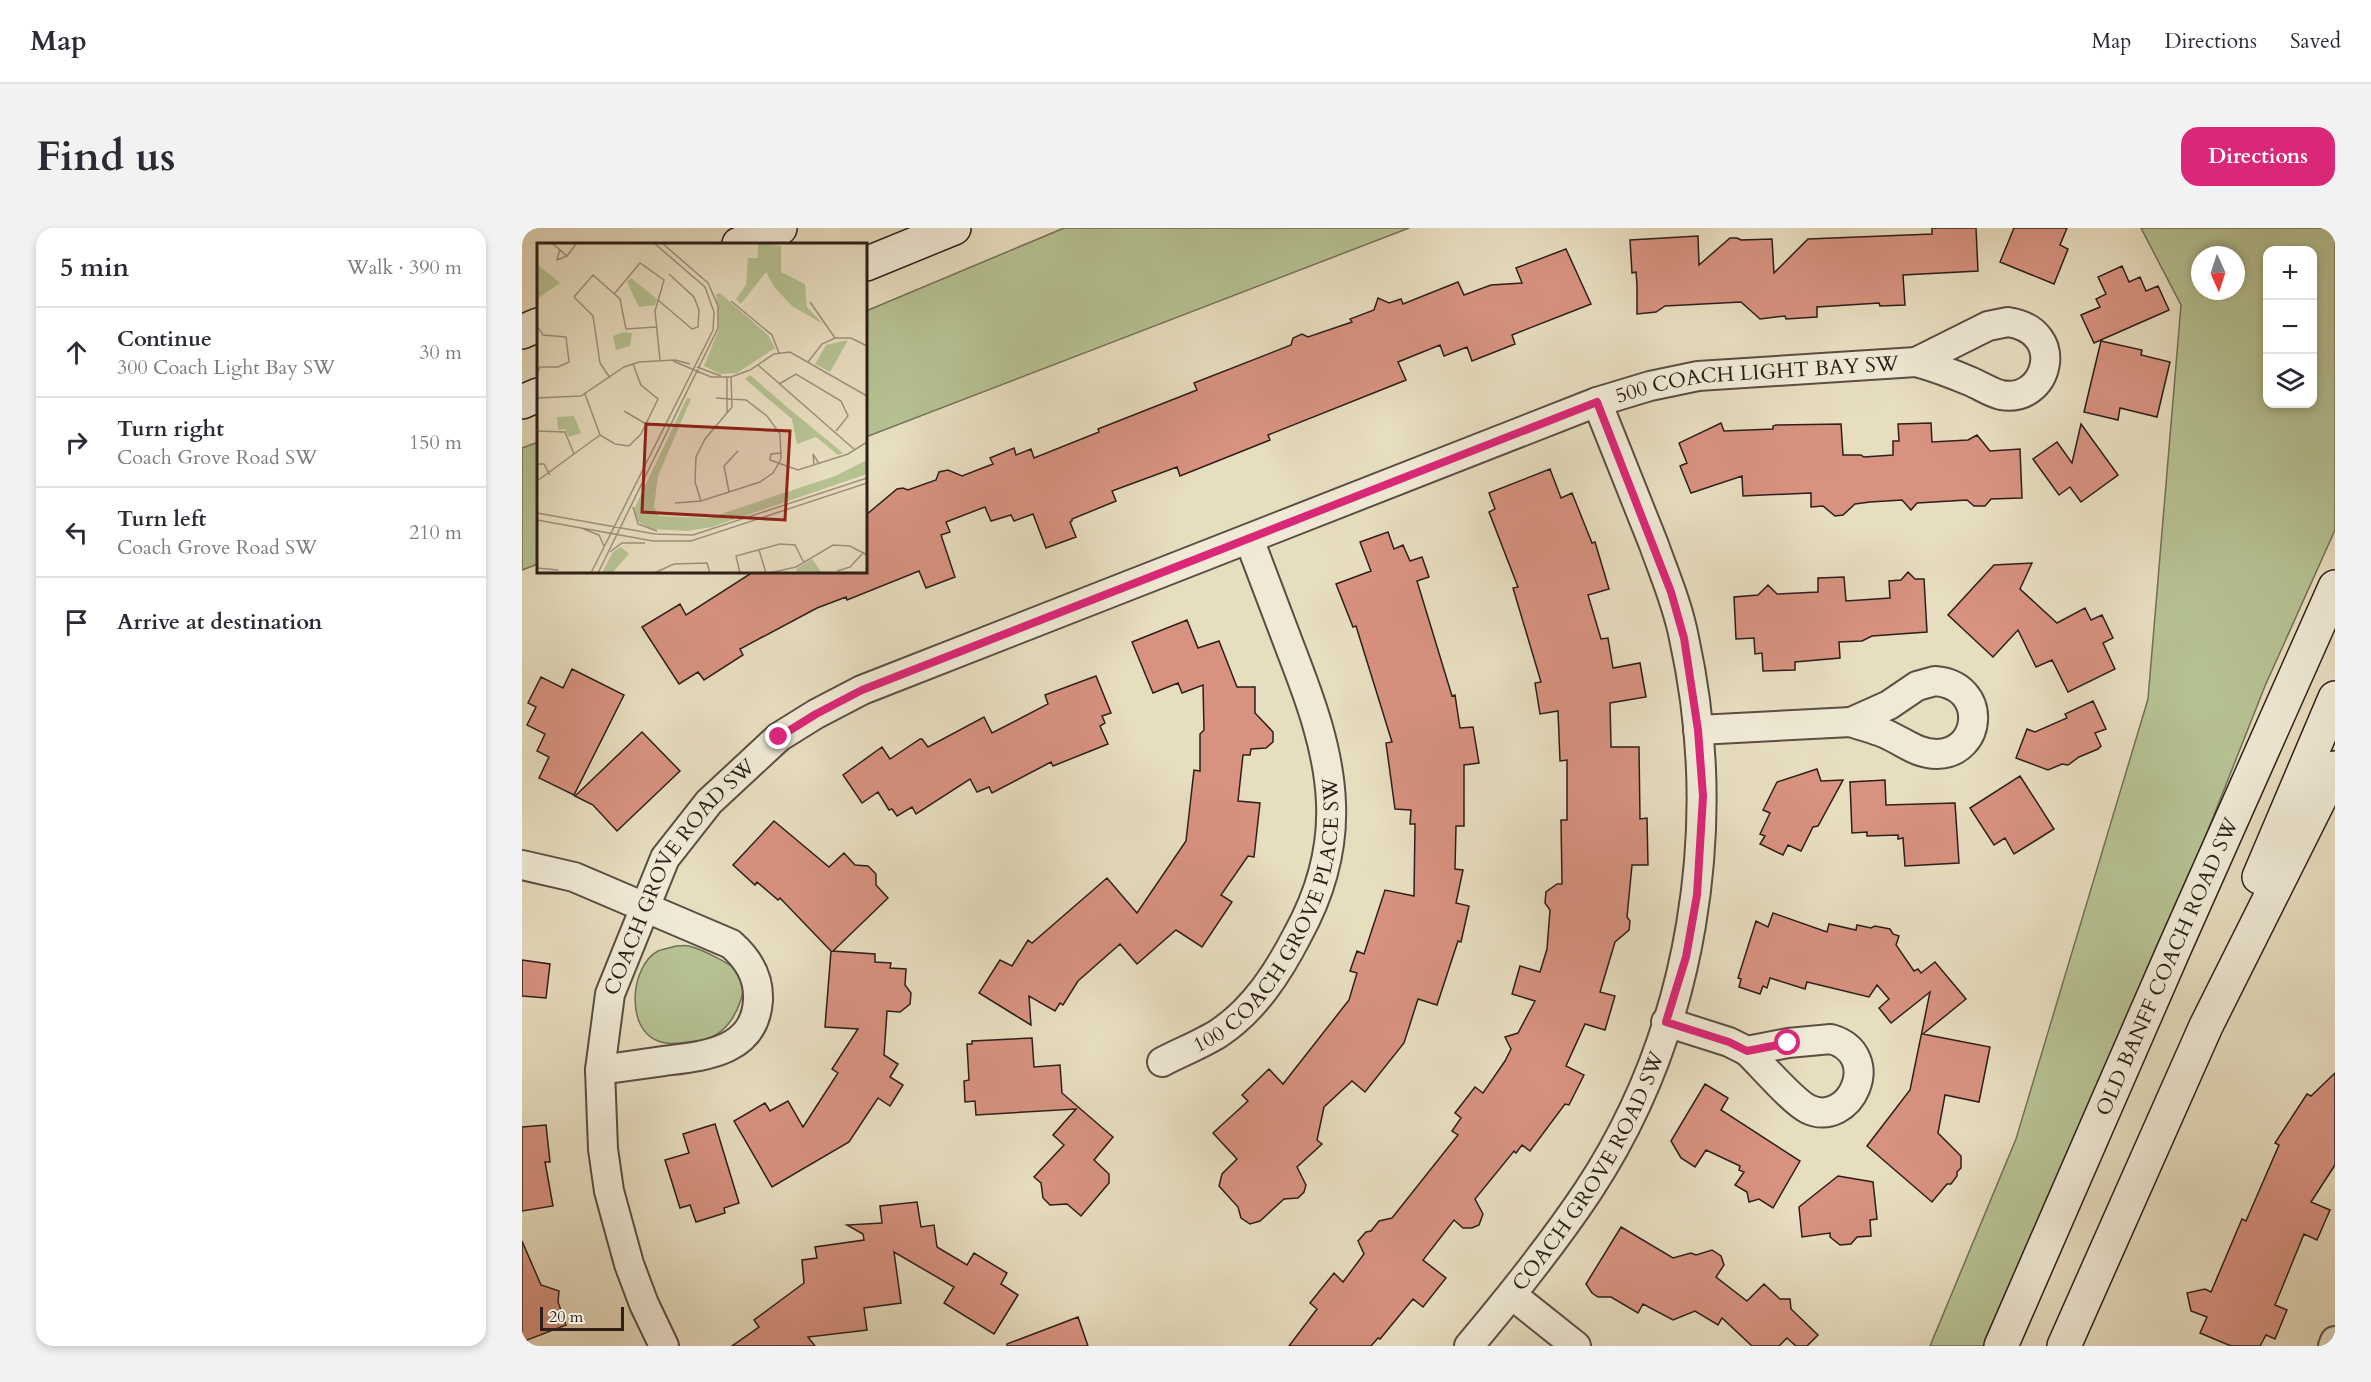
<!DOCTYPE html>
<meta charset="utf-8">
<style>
body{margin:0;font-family:Cardo,serif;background:#f2f2f3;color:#2b2b33}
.controls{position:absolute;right:18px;top:18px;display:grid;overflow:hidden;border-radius:12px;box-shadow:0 3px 9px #0003}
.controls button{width:54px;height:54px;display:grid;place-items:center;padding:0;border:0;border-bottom:2px solid #e1e1e2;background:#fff;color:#2b2b33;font:30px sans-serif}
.compass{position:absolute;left:1669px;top:18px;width:54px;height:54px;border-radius:50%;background:#fff;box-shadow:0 3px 9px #0003;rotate:177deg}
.scale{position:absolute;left:18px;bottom:15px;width:84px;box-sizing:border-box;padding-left:6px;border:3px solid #2e1f1a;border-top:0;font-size:16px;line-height:21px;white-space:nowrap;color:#2e1f1a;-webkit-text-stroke:4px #efe9d5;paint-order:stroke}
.stop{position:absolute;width:18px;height:18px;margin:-14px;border:4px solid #db2777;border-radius:50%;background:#fff}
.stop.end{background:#db2777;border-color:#fff;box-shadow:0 2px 6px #0008}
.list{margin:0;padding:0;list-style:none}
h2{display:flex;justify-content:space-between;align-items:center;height:78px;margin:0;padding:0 24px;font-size:26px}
h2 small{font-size:20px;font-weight:400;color:#7c7c81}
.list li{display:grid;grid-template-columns:39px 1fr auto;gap:18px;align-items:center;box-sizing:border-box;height:90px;padding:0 24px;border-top:2px solid #e1e1e2}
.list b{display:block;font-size:22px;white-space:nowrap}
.list p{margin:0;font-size:20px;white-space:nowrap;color:#7c7c81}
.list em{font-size:20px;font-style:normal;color:#7c7c81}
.icon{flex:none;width:33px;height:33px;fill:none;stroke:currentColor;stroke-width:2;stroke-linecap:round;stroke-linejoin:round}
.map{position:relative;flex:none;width:1813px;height:1118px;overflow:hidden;border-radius:18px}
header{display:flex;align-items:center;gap:36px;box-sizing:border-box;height:84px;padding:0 30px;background:#fff;border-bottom:2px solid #e1e1e2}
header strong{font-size:28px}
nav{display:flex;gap:33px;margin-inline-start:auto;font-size:21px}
.intro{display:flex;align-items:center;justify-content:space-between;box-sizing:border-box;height:144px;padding:0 36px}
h1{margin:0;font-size:42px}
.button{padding:15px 27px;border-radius:18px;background:#db2777;color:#fff;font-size:21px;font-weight:700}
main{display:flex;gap:36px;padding:0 36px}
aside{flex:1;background:#fff;border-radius:18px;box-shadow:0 3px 9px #0003}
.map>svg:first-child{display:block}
.green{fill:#b6c192;stroke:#727056;stroke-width:1.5;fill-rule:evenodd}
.building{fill:#d79280;stroke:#2e1f1a;stroke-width:1.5}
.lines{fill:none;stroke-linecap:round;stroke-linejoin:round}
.minor-casing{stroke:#5c4e43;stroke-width:32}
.secondary-casing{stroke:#2e1f1a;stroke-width:36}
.minor{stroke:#efe9d5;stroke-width:28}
.secondary{stroke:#efe9d5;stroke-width:33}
.route{stroke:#db2777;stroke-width:8}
.labels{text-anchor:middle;stroke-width:4.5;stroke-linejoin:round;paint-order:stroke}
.street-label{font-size:21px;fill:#2e1f1a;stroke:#efe9d5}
.inset-road{fill:none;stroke:#9d917d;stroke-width:1.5}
.view{fill:#8f2418;fill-opacity:0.15;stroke:#8f2418;stroke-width:3}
.inset-edge{fill:none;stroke:#2e1f1a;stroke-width:3}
</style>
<header>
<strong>Map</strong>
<nav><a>Map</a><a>Directions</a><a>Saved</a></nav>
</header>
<div class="intro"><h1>Find us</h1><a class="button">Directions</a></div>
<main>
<aside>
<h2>5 min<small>Walk · 390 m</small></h2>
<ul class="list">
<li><svg class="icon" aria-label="ahead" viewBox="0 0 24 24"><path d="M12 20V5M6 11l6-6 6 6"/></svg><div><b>Continue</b><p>300 Coach Light Bay SW</p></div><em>30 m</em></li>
<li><svg class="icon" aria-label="right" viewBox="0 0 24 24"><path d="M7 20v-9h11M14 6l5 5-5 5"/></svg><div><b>Turn right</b><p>Coach Grove Road SW</p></div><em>150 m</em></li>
<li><svg class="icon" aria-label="left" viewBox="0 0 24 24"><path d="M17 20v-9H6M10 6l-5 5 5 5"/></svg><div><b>Turn left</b><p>Coach Grove Road SW</p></div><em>210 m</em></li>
<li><svg class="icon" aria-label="arrive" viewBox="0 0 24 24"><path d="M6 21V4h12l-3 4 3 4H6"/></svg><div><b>Arrive at destination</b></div></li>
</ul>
</aside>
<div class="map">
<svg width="1813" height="1118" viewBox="0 0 1813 1118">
<rect width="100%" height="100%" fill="#e7ddbf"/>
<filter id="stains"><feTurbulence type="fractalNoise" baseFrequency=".00333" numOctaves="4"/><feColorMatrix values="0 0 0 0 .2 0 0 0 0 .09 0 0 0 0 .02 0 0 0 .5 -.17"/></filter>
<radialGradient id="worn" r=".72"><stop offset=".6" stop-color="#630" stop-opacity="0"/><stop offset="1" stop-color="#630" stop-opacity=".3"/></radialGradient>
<path class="green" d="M542 0H887L344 209V83Z
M1619 0H1813V302L1743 458 1622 764 1465 1118H1408L1494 911 1626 471 1659 77ZM1746 22H1790V176H1746ZM1678 27H1714V63H1678Z
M16 214V336L0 342V220Z
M154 718C158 718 163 717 167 718 179 721 213 737 219 747 226 761 215 785 207 795 196 809 185 812 167 814 156 815 146 817 136 813 103 801 108 738 136 723 141 721 148 720 154 718Z"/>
<path class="building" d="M1410 0H1454L1456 43 1381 47 1383 77 1358 78 1357 75 1295 79V89L1264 91 1263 88 1238 91 1219 74 1143 78 1134 84 1115 86V57L1114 44 1110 45 1108 12 1176 8 1177 37 1208 10H1215L1219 12 1250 11 1252 45 1286 11 1410 6Z
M1492 0H1545L1538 17 1546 21 1532 56 1478 34Z
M1044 21 1069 76 990 107 993 116 950 133 945 119 922 128 918 117 876 134 884 152 746 207 748 212 658 248 655 239 590 263 594 273 550 291V293L548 294 554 309 524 320 511 286 492 293 489 287 469 293 463 279 424 294 428 304 419 307 433 349 404 360 397 343 325 372 324 369 295 380 218 421 221 427 182 452 176 444 157 456 120 399 158 376 164 387 231 344H344V287L375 261 381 260 386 262 414 252 417 244 426 242 440 248 471 236 468 230 492 220 494 227 509 221 512 230 577 204 576 201 675 162 672 155 769 117 771 110 780 106 786 109 830 94 828 91 852 82 856 70 867 75 879 71 881 76 936 54 942 67 969 57 1000 55 994 40Z
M1600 38 1607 54 1618 49 1624 63 1636 58 1647 82 1572 115 1559 87 1578 79 1574 71 1584 66 1576 49Z
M1579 113 1620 122 1619 127 1648 134 1635 189 1598 180 1596 192 1562 184Z
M1199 195 1202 203 1251 201V198L1254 197 1319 196 1321 227H1339L1342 229 1371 227V213H1377L1376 196 1409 195 1410 214 1446 212 1455 207 1468 223 1498 221 1500 270 1469 271 1463 278H1452L1445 272 1395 275 1389 282 1380 272 1348 274 1333 276 1321 287 1313 288 1301 278 1289 279V265L1221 268 1220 248 1169 265 1158 238 1165 235 1157 215Z
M1559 196 1596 247 1559 274 1548 259 1537 267 1511 231 1535 214 1550 235Z
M1028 241 1039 270 1050 265 1070 315 1073 314 1087 361 1066 367 1079 411 1086 410 1091 440 1118 435 1124 469 1088 475 1089 519H1117L1118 591 1125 590 1126 637H1110L1105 689 1108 693 1107 702 1093 714 1078 764 1093 768 1083 802 1063 796 1044 838 1062 847 1047 877 1043 876 1008 923 1000 917 994 925 992 923 953 971 961 986 957 997 950 1000H941L932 992 901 1032 924 1050 901 1079 891 1071 858 1111 856 1110 849 1118H767L795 1081 788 1075 812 1045 821 1054 842 1026 836 1013 844 1004 849 1003 857 993 870 990 936 907 930 903 939 890 933 885 953 859 961 865 983 833 989 821 983 809 996 805 1013 773 990 766 998 738 1018 744 1025 721 1028 682 1023 675 1024 664 1035 656H1040L1039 592H1045V532L1038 533 1036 483 1018 486 1013 455 1019 454 991 360 996 359 967 284 973 281 967 265Z
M866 304 872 321 881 317 888 333 900 329 907 349 895 353 930 468 933 467 938 500 951 499 957 535 942 537V598H934L933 641 941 642 934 675 947 678 939 714 936 713 915 777 896 771 882 815 843 864 830 853 802 879 795 912 800 916 775 939 784 957 782 964 776 970 762 971 738 993 728 996 719 990 716 979 697 958 700 946 715 931 691 905 726 873 720 867 747 841 761 856 827 772 835 745 828 743 835 723 842 726 863 662 892 668 893 596H888L889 582 873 581 864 515 870 514 834 398 831 399 814 356 849 343 838 314Z
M1510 335 1498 361 1535 395 1563 380 1569 392 1580 387 1591 410 1581 415 1593 441 1546 464 1530 432 1514 439 1496 402 1471 429 1426 387 1472 337Z
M1386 344 1393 351H1402L1405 404 1350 408 1340 413 1317 414 1318 430 1273 434V442L1241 443 1240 425 1233 426 1232 410 1214 411 1212 369 1236 367 1246 357 1255 366 1296 364V350L1322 349 1324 373 1368 370 1367 353 1379 352Z
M665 392 676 420 697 413 715 459H733V485L751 504V514L744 520 729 521 728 527H721L716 573 738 575 732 629 726 628 699 667 710 674 680 719 654 702 615 736 598 716 556 753 541 777 538 775 533 783 507 768 509 797 457 765 478 732 490 738 506 712 510 715 585 650 615 685 664 613 672 542 678 543V506L682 502 681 457 660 465 656 455 631 465 610 414Z
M50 441 102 467 52 567 17 550 27 529 15 523 23 506 5 497 14 479 6 475 19 449 41 460Z
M574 448 589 485 580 488 583 495 578 498 586 516 531 538 529 534 470 565 467 559 455 564 448 551 394 586 390 579 375 588 370 581 367 582 356 564 340 575 321 547 360 519 368 531 398 511H400L406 519 462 489 470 505 526 476 523 467Z
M1571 473 1584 501 1573 505 1579 518 1576 521 1557 529 1546 537 1540 536 1526 542 1494 530 1505 501 1513 504 1545 490 1543 486Z
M120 504 158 543 95 603 71 577 53 568Z
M1295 541 1299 553 1321 552 1296 598 1291 599 1279 623 1266 617 1261 627 1238 616 1243 608 1238 606 1248 585 1241 582 1255 554Z
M1498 548 1532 601 1492 626 1483 610 1472 617 1448 580Z
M1363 552 1364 577 1433 575 1437 635 1383 638 1381 610 1376 611V607L1345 608V604L1330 605 1328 554Z
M252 593 307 639 322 625 333 637 346 638 354 646V657L366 670 311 723 353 726V734L369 735 368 740 384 741 383 757 389 765 388 776 378 784 365 783 362 827 376 836 368 849 381 857 368 878 356 870 327 914 250 959 212 893 243 875 248 883 266 873 281 899 316 845 310 841 336 801 303 799 309 723 258 670 256 672 235 654 233 657 211 637Z
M1251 685 1305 704 1307 696 1334 702 1335 697 1349 700 1353 698 1368 701 1371 706 1377 708 1374 717 1392 743 1396 741 1399 745 1413 734 1444 771 1401 806 1468 819 1457 874 1423 867 1416 905 1439 928V940L1435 944V948L1429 956H1425L1410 974 1345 918 1388 862 1408 764 1369 795 1357 780 1367 771 1355 757 1347 769 1285 754 1283 761 1248 750 1245 760 1241 758 1238 766 1217 759 1219 751 1216 750 1234 693 1246 699Z
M0 732 28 736 24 770 0 768Z
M510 810 512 839 538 837 540 865 591 909 572 932 587 946V955L559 988 545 976 528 977 521 970 519 955 512 949 542 917 531 907 554 881 454 887 453 873 443 874 442 853 447 852 445 816H450V813Z
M1813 845V937L1789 974 1808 982 1795 1012 1782 1006 1753 1077 1765 1082 1753 1111 1744 1107 1738 1118H1709L1678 1105 1685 1089 1669 1083 1665 1065 1683 1061 1689 1064 1720 991 1724 993 1757 917 1753 915 1785 866 1789 868Z
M1183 856 1206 870 1199 882 1278 933 1251 980 1237 971 1227 974 1225 964 1213 957 1222 944 1217 942 1218 938 1184 922 1173 939 1159 930 1149 913Z
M193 896 217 975 202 980 203 985 174 994 168 977 158 980 143 932 167 925 161 906Z
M24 897 28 934H23L31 978 0 983V899Z
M1316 948 1351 954 1355 991 1348 992 1349 1008 1335 1009 1329 1016 1318 1017 1308 1009V1005L1280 1009 1277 979Z
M395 974 399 999 412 997 415 1019 445 1037 452 1025 485 1045 479 1056 496 1067 472 1106 422 1075 432 1059 372 1024 379 1075 342 1080 345 1102 286 1109 293 1118H210L237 1099 232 1092 282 1055 280 1032 295 1030 293 1019 342 1012 341 1006 325 997 360 995 358 978Z
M1099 999 1151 1030 1169 1025 1174 1027 1190 1022 1199 1028 1202 1037 1194 1049 1225 1073 1242 1056 1258 1071H1268L1269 1081 1296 1107 1285 1118H1274L1265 1110 1257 1118H1230L1200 1090 1196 1097 1173 1083 1151 1092 1121 1076 1116 1085 1089 1069H1076L1070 1065 1064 1056Z
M0 1013 19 1057 37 1063 36 1074 44 1097 0 1114Z
M556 1089 566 1118H485V1116Z"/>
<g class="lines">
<defs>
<g id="minor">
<path d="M1486 94C1546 103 1526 176 1479 167 1470 165 1459 158 1450 154 1431 146 1413 139 1394 134L1466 98Z"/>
<path d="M1413 453C1466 457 1461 525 1415 526 1395 526 1382 514 1364 506 1353 501 1340 498 1329 494L1367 477 1395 458Z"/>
<path d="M1176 502 1329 494"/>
<path d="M0 637 52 649 209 716C226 731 237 748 236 772 233 824 183 828 142 833 121 836 100 839 78 842"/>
<path d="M1144 794 1207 814 1225 823"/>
<path d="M1309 811C1363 827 1328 901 1286 881 1270 873 1240 837 1225 823L1266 815Z"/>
<path id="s1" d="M640 834C659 824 680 816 697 805 733 781 757 743 776 706 798 666 811 622 809 575 807 522 788 471 769 422 755 385 741 348 727 311"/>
<path d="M990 1067 1054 1118"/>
<path id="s2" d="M142 1118 122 1076 107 1036 87 963 81 921 78 842 88 766 143 630 187 574 257 509 294 486 340 462 1075 174 1128 158 1176 148 1394 134"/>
<path id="s3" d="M947 1118C989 1068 1030 1017 1066 963 1172 802 1203 597 1162 410 1156 378 1143 348 1132 317 1113 269 1094 221 1075 174"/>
<path d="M1811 1118 1813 1113"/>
</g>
<g id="secondary">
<path d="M217 16 258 0"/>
<path d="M344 36 432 0"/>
<path d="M0 104 16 97"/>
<path d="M0 174 16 167"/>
<path d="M1737 649 1813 470"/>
<path id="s4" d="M1479 1118 1653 719 1813 359"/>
<path d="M1542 1118 1684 798 1813 540"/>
</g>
</defs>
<use href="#minor" class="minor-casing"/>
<use href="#secondary" class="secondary-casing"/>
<use href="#minor" class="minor"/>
<use href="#secondary" class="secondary"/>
</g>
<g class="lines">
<path class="route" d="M257 509 294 486 340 462 1075 174 1149 364 1162 410 1176 502 1181 568 1175 667 1164 729 1144 794 1207 814 1225 823 1266 815"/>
</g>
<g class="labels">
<g class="street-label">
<text dy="7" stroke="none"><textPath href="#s2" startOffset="1724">500 COACH LIGHT BAY SW</textPath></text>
<text dy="7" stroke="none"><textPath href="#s2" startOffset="501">COACH GROVE ROAD SW</textPath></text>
<text dy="7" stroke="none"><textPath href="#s1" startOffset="195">100 COACH GROVE PLACE SW</textPath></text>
<text dy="7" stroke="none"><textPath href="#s4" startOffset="414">OLD BANFF COACH ROAD SW</textPath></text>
<text dy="7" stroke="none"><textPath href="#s3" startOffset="213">COACH GROVE ROAD SW</textPath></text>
</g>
</g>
<g transform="translate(15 15)">
<rect width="330" height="330" fill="#e7ddbf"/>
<path d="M221 0 244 3V29L268 41 270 64 286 81 255 63 238 45 229 29 204 61 199 56 209 42 211 15H221ZM0 21 23 40 0 56ZM94 35 120 56 118 62 102 64 90 39ZM183 50 231 92 238 105 200 130 183 131 167 123 182 86 179 51ZM87 89 95 90 93 103 79 107 76 93ZM311 97 293 129 278 121 289 102ZM213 132 250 164 306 210 301 212 279 194 260 201 255 176 208 136ZM150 155 154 156 121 233 117 264 122 273 172 275 298 233 330 217V231L175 284 150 288 115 286 100 278 97 266ZM37 173 44 190 32 194 28 186 21 187 20 174ZM84 304 92 311 75 330H65L76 309ZM275 316 285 330H260L259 326Z" fill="#b6c192"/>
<path class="inset-road" d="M15 0 30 13 40 0M23 6 20 17 30 13M78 50 103 20 127 37 118 68 123 117M37 54 56 32 83 56 89 86 119 84M37 54 56 73 63 120 73 135M121 57 155 86 161 84 162 67 157 54 132 31M194 58 235 92 242 110M273 59 298 95M0 83 6 92 29 94 32 119 21 124H3L0 131M136 118 174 134H194L213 127 237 111 253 109 330 153M271 119 285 101 298 95H314L330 103M221 122 318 207M160 124 184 133M242 141 259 131 304 158 311 173 299 188M48 151 63 192 78 201 92 203 104 191 121 156 104 142 96 121M0 155 44 153 87 124 102 119 138 117 153 121M87 168 109 181M190 169V134M0 188 28 189 37 211M245 210 234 211 233 217 261 227 311 211 330 199M0 221H7L13 232M277 223 276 211 282 221M0 238 63 192M192 249 187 223 201 208M164 258 158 239 159 214 168 196 195 164 194 134M138 260 164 258 223 239 236 230 244 216 243 191 230 173 209 157 179 155M96 264 101 281 120 288M0 270 118 291 156 292 330 235M0 277 116 298H154L330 240M44 285 62 292 67 303M222 307 229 330M73 309 85 300H108M0 325 21 327M300 328 313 324 327 309M54 330 176 87 177 69 168 44 117 0M61 330 181 85V63L171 40 125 0M117 330 137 321 170 320 173 330M203 330 199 313 243 301 258 302 267 320M232 330 259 324 296 302 313 303 330 312"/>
<path class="view" d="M109 181 253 188 248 277 105 269Z"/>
<rect width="330" height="330" class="inset-edge"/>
</g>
<rect width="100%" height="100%" filter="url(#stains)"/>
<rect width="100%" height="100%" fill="url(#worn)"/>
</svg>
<div class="controls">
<button>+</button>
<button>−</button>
<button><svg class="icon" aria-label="layers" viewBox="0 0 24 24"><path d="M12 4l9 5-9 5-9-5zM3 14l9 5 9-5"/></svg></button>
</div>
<svg class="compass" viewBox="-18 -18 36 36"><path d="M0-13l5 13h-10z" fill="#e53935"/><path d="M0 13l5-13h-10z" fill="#7c7c81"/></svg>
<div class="scale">20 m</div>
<div class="stop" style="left:1266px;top:815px"></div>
<div class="stop end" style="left:257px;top:509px"></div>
</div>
</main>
